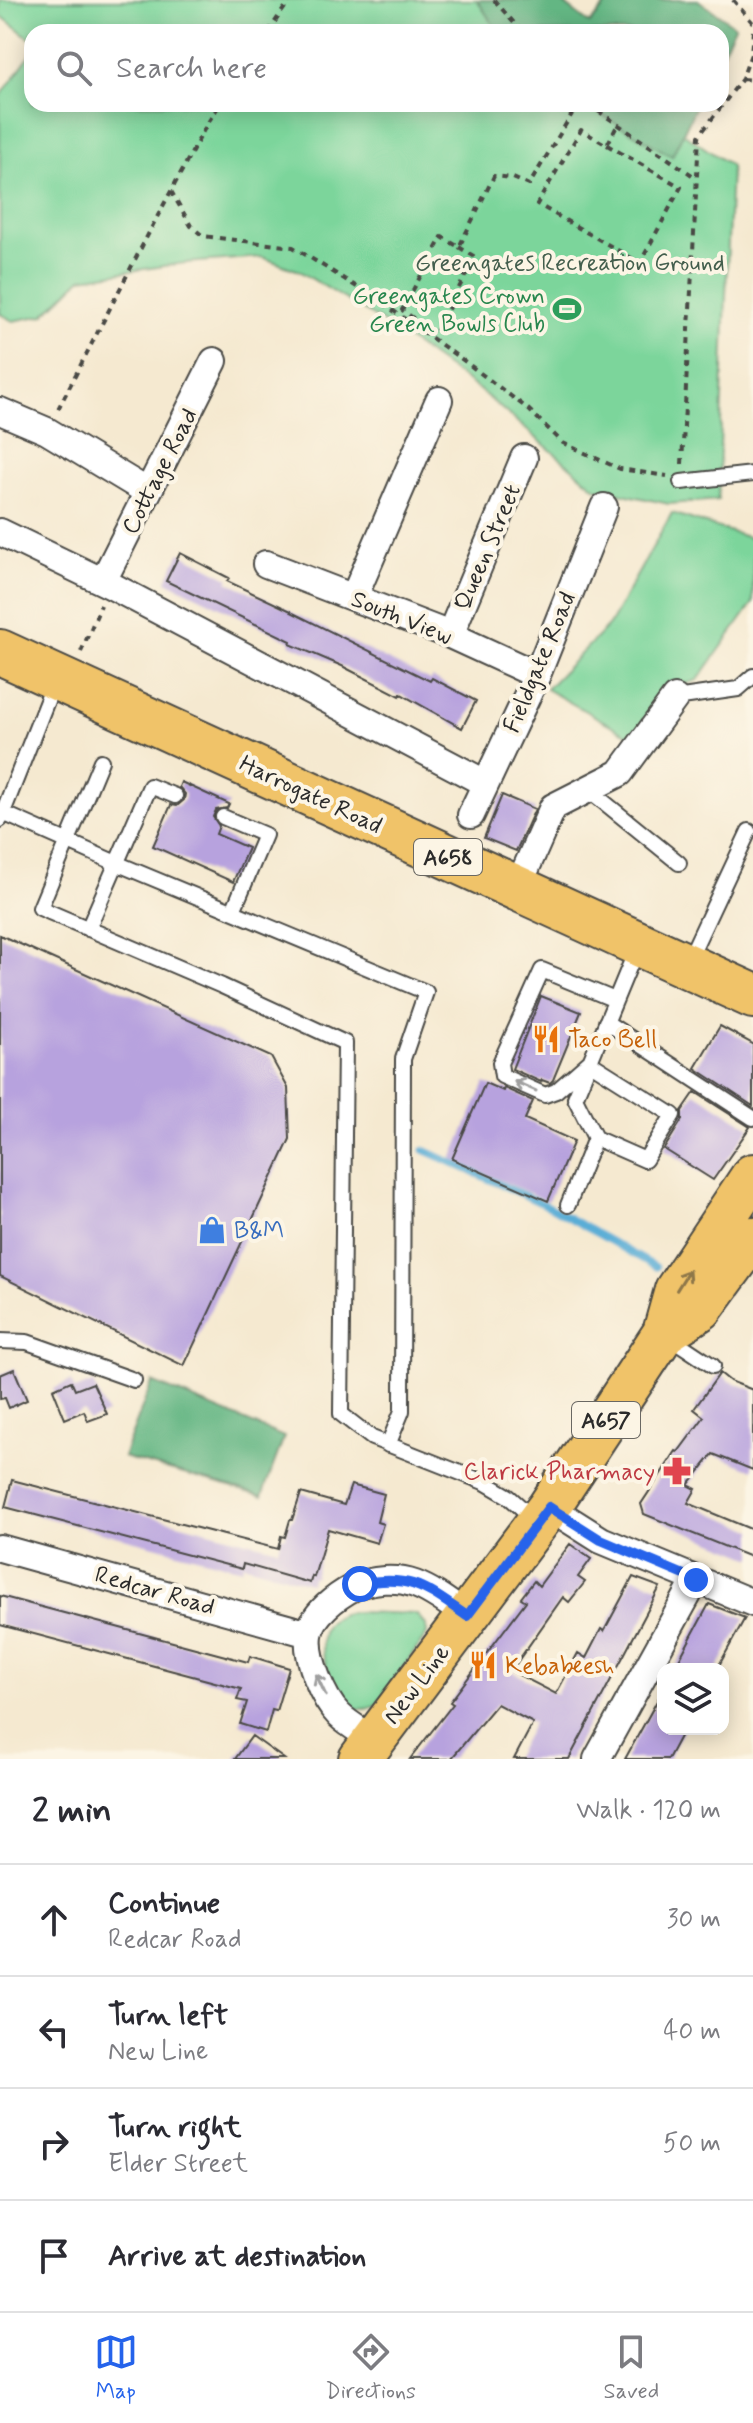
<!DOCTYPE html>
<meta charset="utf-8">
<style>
body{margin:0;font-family:Mynerve,sans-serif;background:#f7f7f7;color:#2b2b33}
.controls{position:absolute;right:24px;bottom:24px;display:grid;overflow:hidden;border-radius:16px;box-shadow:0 4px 20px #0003}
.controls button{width:72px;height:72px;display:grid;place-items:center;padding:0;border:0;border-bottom:2px solid #e1e1e2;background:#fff;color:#2b2b33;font:40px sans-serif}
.stop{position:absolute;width:24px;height:24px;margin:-18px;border:6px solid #2563eb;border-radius:50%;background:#fff}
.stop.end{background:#2563eb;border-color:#fff;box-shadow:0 2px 8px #0008}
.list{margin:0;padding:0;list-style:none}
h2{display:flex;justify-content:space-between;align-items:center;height:104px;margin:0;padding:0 32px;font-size:34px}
h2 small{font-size:26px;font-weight:400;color:#7c7c81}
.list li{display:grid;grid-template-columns:52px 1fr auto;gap:24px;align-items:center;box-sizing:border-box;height:112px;padding:0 32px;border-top:2px solid #e1e1e2}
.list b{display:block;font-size:30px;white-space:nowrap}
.list p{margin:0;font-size:26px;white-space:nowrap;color:#7c7c81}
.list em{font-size:26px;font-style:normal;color:#7c7c81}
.icon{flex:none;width:44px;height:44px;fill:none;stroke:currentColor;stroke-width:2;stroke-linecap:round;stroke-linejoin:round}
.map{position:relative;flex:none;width:753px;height:1759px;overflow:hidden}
.search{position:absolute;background:#fff;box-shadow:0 4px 20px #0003;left:24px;right:24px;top:24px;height:88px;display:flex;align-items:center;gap:20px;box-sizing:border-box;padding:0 28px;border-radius:24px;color:#7c7c81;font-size:30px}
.sheet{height:552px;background:#fff}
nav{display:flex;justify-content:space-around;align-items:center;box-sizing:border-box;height:112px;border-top:2px solid #e1e1e2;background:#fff;font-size:22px;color:#7c7c81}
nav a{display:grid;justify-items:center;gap:4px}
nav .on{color:#2563eb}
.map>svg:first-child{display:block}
.green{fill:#7bd59b;stroke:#538063;stroke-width:2}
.forest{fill:#64b683;stroke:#487057;stroke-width:2}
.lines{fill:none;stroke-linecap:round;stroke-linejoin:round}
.stream{stroke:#5aadd6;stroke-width:7}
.building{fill:#b7a2de}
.lane-casing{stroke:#494844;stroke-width:18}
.street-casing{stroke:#494844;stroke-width:30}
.primary-casing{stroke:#494844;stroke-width:46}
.highway-casing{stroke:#494844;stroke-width:48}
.path{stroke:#494844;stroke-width:4;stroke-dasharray:6 6;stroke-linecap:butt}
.lane{stroke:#fff;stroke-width:14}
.street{stroke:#fff;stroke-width:26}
.primary{stroke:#f0c369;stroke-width:42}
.highway{stroke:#f0c369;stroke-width:44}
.oneway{stroke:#a0a0a0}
.oneway2{stroke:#8e774a}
.route{stroke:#2563eb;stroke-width:10}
.labels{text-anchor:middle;stroke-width:8;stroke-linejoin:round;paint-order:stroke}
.shield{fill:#fcf5e5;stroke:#6a6863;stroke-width:2}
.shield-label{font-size:22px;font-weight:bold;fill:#2b2b2b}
.park-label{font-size:24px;fill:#435e4d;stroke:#fcf5e5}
.leisure-label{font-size:24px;fill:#27864d;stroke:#fcf5e5;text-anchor:end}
.street-label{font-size:24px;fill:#2b2b2b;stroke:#fcf5e5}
.food-label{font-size:24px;fill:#c56008;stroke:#fcf5e5;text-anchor:start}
.shop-label{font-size:24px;fill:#366cbe;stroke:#fcf5e5;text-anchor:start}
.health-label{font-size:24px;fill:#be3a42;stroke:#fcf5e5;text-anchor:end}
</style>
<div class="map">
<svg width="753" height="1759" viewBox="0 0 753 1759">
<rect width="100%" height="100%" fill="#fcf5e5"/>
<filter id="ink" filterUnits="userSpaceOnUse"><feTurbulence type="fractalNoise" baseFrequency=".0125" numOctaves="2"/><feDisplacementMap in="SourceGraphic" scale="16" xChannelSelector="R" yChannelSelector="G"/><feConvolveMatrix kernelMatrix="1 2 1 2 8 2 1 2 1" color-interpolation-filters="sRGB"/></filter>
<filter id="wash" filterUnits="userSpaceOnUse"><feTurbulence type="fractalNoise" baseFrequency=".006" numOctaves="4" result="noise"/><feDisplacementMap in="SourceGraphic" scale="32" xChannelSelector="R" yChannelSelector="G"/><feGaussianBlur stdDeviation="1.8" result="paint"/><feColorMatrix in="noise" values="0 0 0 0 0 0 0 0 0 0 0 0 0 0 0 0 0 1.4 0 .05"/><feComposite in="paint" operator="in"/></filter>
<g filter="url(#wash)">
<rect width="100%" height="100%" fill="#f5e9d0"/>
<path class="green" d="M0 0H528L561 32H32V40L0 15Z
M32 52V104H641L731 166 718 500 669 504 596 488 478 389 386 324 299 271 262 257 185 263 82 278 44 315 13 321 0 314V97Z
M672 513 753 539V603L698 680 665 691 632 737 546 689 609 625Z
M355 1612 416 1614 426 1625 427 1634 376 1706C368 1709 360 1711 352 1707 339 1701 333 1685 328 1672 318 1643 316 1615 355 1612Z"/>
<path class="forest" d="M477 0H559L590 24 610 0H698L735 26 721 55V32H498Z
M583 104H697L672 156Z
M152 1382 284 1437 262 1496 123 1457Z"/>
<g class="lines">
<path class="stream" d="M424 1150 550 1207 656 1267"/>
</g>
<g id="blocks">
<path class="building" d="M180 553 229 578 227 581 291 611V612L430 681 432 678 476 701 462 728 401 694 400 696 342 666 290 644 291 641 166 581Z
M181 782 229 804 227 808 216 810 213 817 219 826 216 834 248 848 233 882 153 846 171 805 177 806 184 800 185 794 179 787Z
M502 795 535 809 516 851 484 838Z
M0 935 271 1057 288 1088 290 1139 184 1366 0 1276Z
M541 996 581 1012 553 1080 550 1083 542 1080 541 1082 512 1069Z
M720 1026 753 1044V1106L695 1068Z
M485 1083 503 1091 504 1088 533 1101 525 1119 574 1141 548 1201 452 1159Z
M695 1092 750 1127 713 1180 664 1149 682 1120V1111Z
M14 1369 27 1400 9 1408 5 1398 0 1399V1375Z
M720 1373 730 1381 753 1390V1470L713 1454 688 1485 696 1489 688 1503 753 1530V1558L644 1514 641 1504 676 1451 678 1452 704 1417 694 1409Z
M71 1381 75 1390 93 1383 107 1414 88 1421 84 1411 65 1419 53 1389Z
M12 1480 278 1549 281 1536 285 1537 290 1520H292L301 1493 344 1505 351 1485 384 1494 377 1522 383 1524 377 1543 328 1529 314 1577 312 1576 310 1583 243 1564 242 1569 5 1507Z
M570 1544 591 1559 578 1577 585 1582 569 1602 563 1597 511 1671 556 1694 578 1653 586 1658 601 1629 604 1631 633 1577 660 1587 569 1759H514L533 1723 497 1704 451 1759H410L453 1704 450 1702 526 1601 521 1598 534 1581 539 1586Z
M0 1596 248 1662 250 1656 289 1668 276 1711 272 1710 266 1732 240 1724 247 1702 237 1700 241 1689 0 1625Z
M709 1604 745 1618 717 1669H674Z
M663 1690V1729H684L668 1759H625Z
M252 1736 284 1759H235Z"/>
</g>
</g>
<g filter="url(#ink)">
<use href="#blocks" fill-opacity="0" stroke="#494844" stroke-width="2"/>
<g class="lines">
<defs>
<path id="lane" d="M681 482 753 474
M675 698 738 689 753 676
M101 761 40 908 222 986 345 1043 341 1414 372 1438 486 1483 508 1496 534 1519
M589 790 679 863
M3 813 116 863 426 992 403 1059 402 1411 388 1445
M223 817 265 835 233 911
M0 820 54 683
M88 929 150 786 175 796
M688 961 749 831
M606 1022 753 1118
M595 1138 645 1160 673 1115 589 1062 556 1091 545 1095 502 1076 500 1063 542 970 615 1000
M568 1205 595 1138 575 1098 637 948
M668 1336 713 1366
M0 1341 27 1342 134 1380"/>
<path id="street" d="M0 411 47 431 148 492
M0 532 110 585 485 783
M266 564 450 635 537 675
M103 581 214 361
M354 597 439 400
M450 635 524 458
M471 815 537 675 604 507
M517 889 553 807 620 773 675 698
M549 1507 601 1540 753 1603
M0 1548 309 1634
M374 1740C363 1732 349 1725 339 1715 323 1699 306 1658 309 1635 312 1614 337 1596 354 1587 372 1579 396 1577 415 1584 434 1591 451 1605 467 1616
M597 1759 696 1580"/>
<path id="primary" d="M664 1333 701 1309 753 1238
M360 1759 549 1507 664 1333 676 1290 753 1175"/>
<path id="highway" d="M0 652 753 996"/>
</defs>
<use href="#lane" class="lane-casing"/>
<use href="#street" class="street-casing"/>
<use href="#primary" class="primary-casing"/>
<use href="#highway" class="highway-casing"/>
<path class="path" d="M494 0 522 32
M733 0 753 23
M268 32 290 0
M742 79 753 80
M588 104 695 177
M607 145 681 187 640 263 537 204 581 130 607 145 618 124
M171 191 191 226 203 236 293 247 381 302 467 363 528 409 563 443 620 469 667 476
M459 247 475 257 435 334 402 310 442 237 459 247 494 176 513 178 529 185 578 104
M58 409 155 221 207 124 220 104
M682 464 699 136 742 79 751 54 753 31
M81 652 101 605"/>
<use href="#lane" class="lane"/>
<use href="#street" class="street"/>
<use href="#primary" class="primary"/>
<use href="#highway" class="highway"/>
</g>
<defs><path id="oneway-shaft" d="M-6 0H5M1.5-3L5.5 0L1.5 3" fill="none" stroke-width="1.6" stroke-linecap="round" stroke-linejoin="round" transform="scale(2)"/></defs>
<g class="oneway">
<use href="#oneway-shaft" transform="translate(525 1086) rotate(-156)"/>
<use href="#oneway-shaft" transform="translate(321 1685) rotate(-115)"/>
</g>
<use class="oneway2" href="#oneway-shaft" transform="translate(683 1280) rotate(-58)"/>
</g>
<g class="lines" filter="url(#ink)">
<path class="route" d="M360 1584C411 1573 427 1589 467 1616L549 1507 601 1540 696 1580"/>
</g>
<defs>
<symbol id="stadium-bare" viewBox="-9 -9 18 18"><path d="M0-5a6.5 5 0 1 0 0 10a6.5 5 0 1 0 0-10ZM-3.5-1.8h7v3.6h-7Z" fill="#2e9e5b" stroke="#fcf5e5" stroke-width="2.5" paint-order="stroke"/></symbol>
<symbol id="restaurant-bare" viewBox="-9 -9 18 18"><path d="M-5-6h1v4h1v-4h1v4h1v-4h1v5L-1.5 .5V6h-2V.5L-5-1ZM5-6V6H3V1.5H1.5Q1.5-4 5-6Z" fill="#e8710a" stroke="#fcf5e5" stroke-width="2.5" paint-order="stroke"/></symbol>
<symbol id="shop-bare" viewBox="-9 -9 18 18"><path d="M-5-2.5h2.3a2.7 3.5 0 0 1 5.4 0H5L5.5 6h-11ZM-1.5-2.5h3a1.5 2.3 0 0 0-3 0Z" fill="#3f7fe0" stroke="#fcf5e5" stroke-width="2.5" paint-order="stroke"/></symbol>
<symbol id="pharmacy-bare" viewBox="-9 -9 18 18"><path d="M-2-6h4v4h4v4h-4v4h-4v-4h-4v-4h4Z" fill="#e0444e" stroke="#fcf5e5" stroke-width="2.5" paint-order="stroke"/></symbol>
</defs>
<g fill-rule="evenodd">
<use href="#stadium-bare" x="547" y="289" width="40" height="40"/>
<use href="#restaurant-bare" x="526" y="1019" width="40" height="40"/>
<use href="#shop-bare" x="192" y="1210" width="40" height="40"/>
<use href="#pharmacy-bare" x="657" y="1451" width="40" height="40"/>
<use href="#restaurant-bare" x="463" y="1645" width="40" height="40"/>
</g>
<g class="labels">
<g class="shield">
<rect x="414" y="839" width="68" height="36" rx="6"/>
<rect x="572" y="1402" width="68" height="36" rx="6"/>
</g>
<g class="shield-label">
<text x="448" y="865">A658</text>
<text x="606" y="1428">A657</text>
</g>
<g class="park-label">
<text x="570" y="270">Greengates Recreation Ground</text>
</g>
<g class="leisure-label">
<text x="545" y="303">Greengates Crown<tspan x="545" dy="28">Green Bowls Club</tspan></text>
</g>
<g class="street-label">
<text transform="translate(159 471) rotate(-63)" y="8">Cottage Road</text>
<text transform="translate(487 547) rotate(-67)" y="8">Queen Street</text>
<text transform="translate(402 617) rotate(22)" y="8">South View</text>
<text transform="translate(539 662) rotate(-67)" y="8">Fieldgate Road</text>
<text transform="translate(311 794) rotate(25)" y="8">Harrogate Road</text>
<text transform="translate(155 1590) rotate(16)" y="8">Redcar Road</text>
<text transform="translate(416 1684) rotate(-53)" y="8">New Line</text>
</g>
<g class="food-label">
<text x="568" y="1047">Taco Bell</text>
<text x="505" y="1673">Kebabeesh</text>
</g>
<g class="shop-label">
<text x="234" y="1238">B&amp;M</text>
</g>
<g class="health-label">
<text x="655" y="1479">Clarick Pharmacy</text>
</g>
</g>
</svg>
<div class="controls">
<button><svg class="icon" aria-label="layers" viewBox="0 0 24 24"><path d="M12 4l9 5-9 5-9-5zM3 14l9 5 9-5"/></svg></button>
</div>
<div class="stop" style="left:360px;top:1584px"></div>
<div class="stop end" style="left:696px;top:1580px"></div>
<div class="search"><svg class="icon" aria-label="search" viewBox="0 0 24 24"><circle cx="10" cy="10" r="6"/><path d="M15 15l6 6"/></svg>Search here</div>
</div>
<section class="sheet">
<h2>2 min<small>Walk · 120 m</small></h2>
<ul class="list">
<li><svg class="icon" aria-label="ahead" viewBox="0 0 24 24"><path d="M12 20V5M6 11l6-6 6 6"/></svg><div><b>Continue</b><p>Redcar Road</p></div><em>30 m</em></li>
<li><svg class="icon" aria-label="left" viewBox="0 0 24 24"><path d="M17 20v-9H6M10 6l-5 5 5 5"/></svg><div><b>Turn left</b><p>New Line</p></div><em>40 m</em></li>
<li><svg class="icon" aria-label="right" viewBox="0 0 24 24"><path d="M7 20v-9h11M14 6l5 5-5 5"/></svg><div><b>Turn right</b><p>Elder Street</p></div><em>50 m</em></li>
<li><svg class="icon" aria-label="arrive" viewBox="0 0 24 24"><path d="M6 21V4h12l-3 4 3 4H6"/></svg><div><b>Arrive at destination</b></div></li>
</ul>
</section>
<nav>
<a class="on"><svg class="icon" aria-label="map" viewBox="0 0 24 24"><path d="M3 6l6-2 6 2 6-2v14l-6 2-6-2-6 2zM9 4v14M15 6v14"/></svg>Map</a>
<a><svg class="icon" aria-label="directions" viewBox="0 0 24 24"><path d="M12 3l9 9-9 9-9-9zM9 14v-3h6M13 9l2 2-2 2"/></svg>Directions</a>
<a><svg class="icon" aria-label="saved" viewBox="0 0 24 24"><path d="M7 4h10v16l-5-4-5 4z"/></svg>Saved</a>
</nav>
